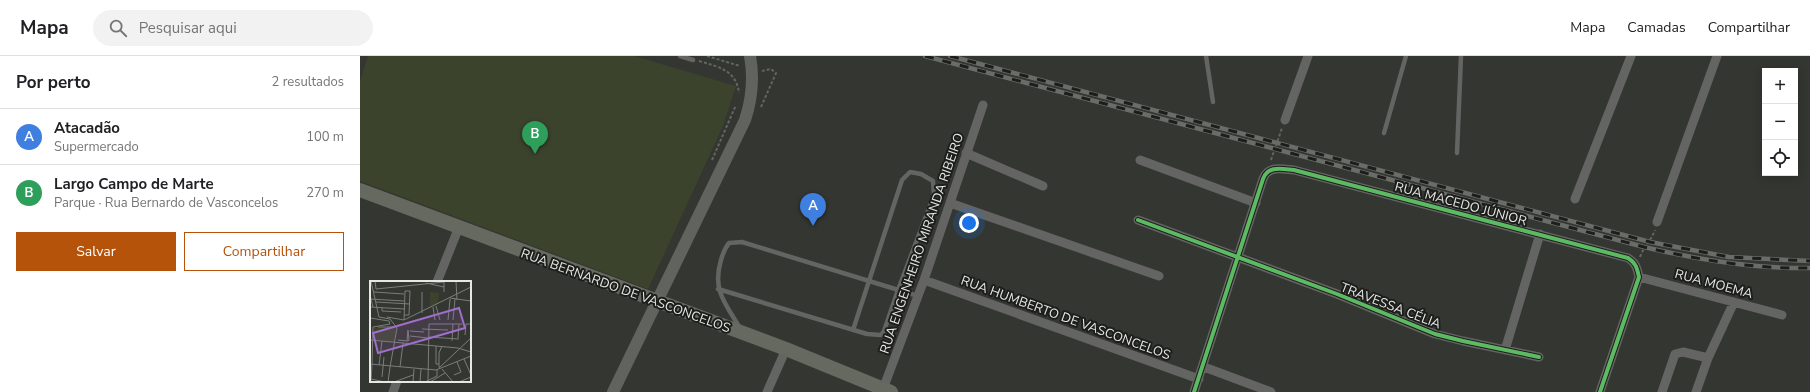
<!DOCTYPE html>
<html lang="pt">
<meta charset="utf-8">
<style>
body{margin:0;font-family:"Nunito Sans",sans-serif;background:#f2f2f2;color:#202124}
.controls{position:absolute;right:12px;top:12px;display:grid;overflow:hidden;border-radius:0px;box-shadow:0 2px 10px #0003}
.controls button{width:36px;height:36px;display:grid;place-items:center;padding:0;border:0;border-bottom:1px solid #e0e0e0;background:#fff;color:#202124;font:20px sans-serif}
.you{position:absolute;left:609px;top:167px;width:14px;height:14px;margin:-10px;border:3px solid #fff;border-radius:50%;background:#1a73e8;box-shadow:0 0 0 6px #1a73e833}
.badge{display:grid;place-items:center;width:26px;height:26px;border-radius:50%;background:#b45309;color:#fff;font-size:13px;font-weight:700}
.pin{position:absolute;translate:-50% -33px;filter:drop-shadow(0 1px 2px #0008)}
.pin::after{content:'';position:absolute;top:21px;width:14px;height:12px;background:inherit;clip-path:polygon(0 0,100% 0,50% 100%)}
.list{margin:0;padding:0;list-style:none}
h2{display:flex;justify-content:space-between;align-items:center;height:52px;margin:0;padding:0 16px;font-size:17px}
h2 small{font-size:13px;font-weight:400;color:#757577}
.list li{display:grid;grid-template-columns:26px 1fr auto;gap:12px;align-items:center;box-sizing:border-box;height:56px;padding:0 16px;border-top:1px solid #e0e0e0}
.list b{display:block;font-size:15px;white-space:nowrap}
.list p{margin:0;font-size:13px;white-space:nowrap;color:#757577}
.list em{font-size:13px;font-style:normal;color:#757577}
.actions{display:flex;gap:8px;padding:12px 16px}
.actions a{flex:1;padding:9px 0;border:1px solid #b45309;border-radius:0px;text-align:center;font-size:14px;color:#b45309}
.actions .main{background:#b45309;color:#fff}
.icon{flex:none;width:22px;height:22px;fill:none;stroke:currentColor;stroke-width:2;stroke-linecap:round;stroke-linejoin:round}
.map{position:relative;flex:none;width:1450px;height:336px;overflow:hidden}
header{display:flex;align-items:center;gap:24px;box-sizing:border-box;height:56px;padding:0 20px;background:#fff;border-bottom:1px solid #e0e0e0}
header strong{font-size:19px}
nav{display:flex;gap:22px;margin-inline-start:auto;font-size:14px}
.search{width:280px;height:36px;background:#f2f2f2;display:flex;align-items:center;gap:10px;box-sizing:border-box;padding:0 14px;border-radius:22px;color:#757577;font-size:15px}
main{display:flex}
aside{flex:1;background:#fff}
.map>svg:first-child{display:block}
.green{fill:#3c432d}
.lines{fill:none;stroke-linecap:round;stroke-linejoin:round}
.path{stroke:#646561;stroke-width:2;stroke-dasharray:3 2;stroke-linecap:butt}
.service{stroke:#646563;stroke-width:4.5}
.minor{stroke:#646563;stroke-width:9}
.secondary{stroke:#61635e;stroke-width:12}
.primary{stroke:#656960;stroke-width:14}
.rail-casing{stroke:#6a6c68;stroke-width:4.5}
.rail{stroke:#1d1e1b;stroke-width:3;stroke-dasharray:9;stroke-linecap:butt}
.cycleway-casing{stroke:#1d1e1b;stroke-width:6}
.cycleway{stroke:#5cba63;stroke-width:4}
.labels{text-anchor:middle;stroke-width:4;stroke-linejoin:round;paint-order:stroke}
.street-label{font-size:13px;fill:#e6e8e3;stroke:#1d1e1b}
.inset-road{fill:none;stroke:#7b7d78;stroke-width:1}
.view{fill:#a06ecc;fill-opacity:0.15;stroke:#a06ecc;stroke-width:2}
.inset-edge{fill:none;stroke:#e6e8e3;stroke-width:2}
</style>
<header>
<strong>Mapa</strong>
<div class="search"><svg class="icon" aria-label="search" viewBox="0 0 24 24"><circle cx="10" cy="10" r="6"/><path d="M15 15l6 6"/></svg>Pesquisar aqui</div>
<nav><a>Mapa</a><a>Camadas</a><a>Compartilhar</a></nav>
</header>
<main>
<aside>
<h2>Por perto<small>2 resultados</small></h2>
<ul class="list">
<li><span class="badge" style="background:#3f7fe0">A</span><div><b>Atacadão</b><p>Supermercado</p></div><em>100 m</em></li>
<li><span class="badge" style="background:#2e9e5b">B</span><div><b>Largo Campo de Marte</b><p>Parque · Rua Bernardo de Vasconcelos</p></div><em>270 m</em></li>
</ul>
<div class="actions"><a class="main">Salvar</a><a>Compartilhar</a></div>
</aside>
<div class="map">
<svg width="1450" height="336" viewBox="0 0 1450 336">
<rect width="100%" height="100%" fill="#343631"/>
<path class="green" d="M8 0H274L376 30 363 70 288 233 0 125V25Z"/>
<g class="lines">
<path class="path" d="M347 0 380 10
M339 5C359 11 376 14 379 37
M401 51 416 17 411 13 402 15
M352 104 376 49
M911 104 922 72
M1280 201C1284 190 1291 185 1295 174"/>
<path class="service" d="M320 0 333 4
M846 0 853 46
M1024 77 1046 0
M1097 97 1101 0
M358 233 507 278 521 279 524 275 538 234 574 139 573 125 561 118 550 116 542 124 493 274
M380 272C365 247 352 234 361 204 363 197 365 192 369 187L382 186 558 240"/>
<path class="minor" d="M925 64 948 0
M606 97 683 130
M780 104 896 147
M1215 143 1271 0
M590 147 799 220
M778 164 977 238 1075 278 1103 285 1179 301
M1297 166 1357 0
M1279 221 1422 259
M564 224 839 323
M77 226 99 171
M1145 294 1180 178
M844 311 911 336
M523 333 564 224 623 49
M33 336 37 325
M407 336 426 293
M834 336 903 123C908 109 922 113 934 114L1268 202C1276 207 1277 212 1279 221L1240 336
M1302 336 1315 298 1323 296 1348 302
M1336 336 1348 302 1374 246"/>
<path class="secondary" d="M253 336 385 64C392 43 394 22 390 0"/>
<path class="primary" d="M0 134 426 293 531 336"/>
<defs>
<path id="rail" d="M565 0 1284 191C1339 204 1393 213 1450 212
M590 0 1290 186 1369 201 1450 205"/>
</defs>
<use href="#rail" class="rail-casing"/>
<use href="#rail" class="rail"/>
<defs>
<path id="cycleway" d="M778 164 977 238 1075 278 1103 285 1179 301
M834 336 903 123C908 109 922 113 934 114L1268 202C1276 207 1277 212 1279 221L1240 336"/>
</defs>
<use href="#cycleway" class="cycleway-casing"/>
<use href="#cycleway" class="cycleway"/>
</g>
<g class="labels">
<g class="street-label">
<text transform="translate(1101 147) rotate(15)" y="5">RUA MACEDO JÚNIOR</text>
<text transform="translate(561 187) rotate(-71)" y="5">RUA ENGENHEIRO MIRANDA RIBEIRO</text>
<text transform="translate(1354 227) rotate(15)" y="5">RUA MOEMA</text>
<text transform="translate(266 234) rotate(20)" y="5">RUA BERNARDO DE VASCONCELOS</text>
<text transform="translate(1031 249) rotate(21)" y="5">TRAVESSA CÉLIA</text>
<text transform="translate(706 261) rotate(20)" y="5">RUA HUMBERTO DE VASCONCELOS</text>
</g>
</g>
<g transform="translate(10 225)">
<rect width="101" height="101" fill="#343631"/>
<path d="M60 11 69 12 68 23 60 27ZM4 47H26L24 61 3 59Z" fill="#3c432d"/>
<path class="inset-road" d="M1 0 9 36 20 38 27 47 20 86M5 0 6 8 74 1V11M86 0 87 19M56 2 74 6M4 11 34 13M52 11V32M0 14 3 26M80 17 101 20M0 18 34 20M6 21 40 23M66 25 70 39M0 26 35 28M63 26 65 39M12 27V30L31 31M17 36 34 39M0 37 19 40 20 43 3 46 2 83M34 39 101 6M34 39 35 10H40L39 34H34M78 39 80 18M83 39 85 18M8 46H23M52 48 78 49M40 50 54 51M95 54 96 43H101M40 55 58 57M58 56 89 58M88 57 89 43M0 59 88 67 101 71M28 59 38 60 39 59 38 49 37 60M82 60 83 43M66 65V83H69M94 78 101 94M0 83 66 89 101 75M9 84 12 60M30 86 33 62M69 86V72L72 65M69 87 101 57M72 88 83 101M84 94 91 91 87 81M12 96 14 76M1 98 15 101M1 101 2 83M18 101 20 86M24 101 43 94M43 101 44 88M50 101 51 88M55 101 67 95V89M58 101 59 43H92M60 101 75 92M89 101 101 96"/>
<path class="view" d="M89 27 95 47 8 72 3 52Z"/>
<rect width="101" height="101" class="inset-edge"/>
</g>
</svg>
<div class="controls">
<button>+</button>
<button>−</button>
<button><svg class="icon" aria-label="locate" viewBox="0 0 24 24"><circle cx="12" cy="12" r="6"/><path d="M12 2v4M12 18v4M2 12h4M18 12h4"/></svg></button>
</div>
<div class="you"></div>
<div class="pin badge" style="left:453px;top:170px;background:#3f7fe0">A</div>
<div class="pin badge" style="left:175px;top:98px;background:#2e9e5b">B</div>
</div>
</main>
